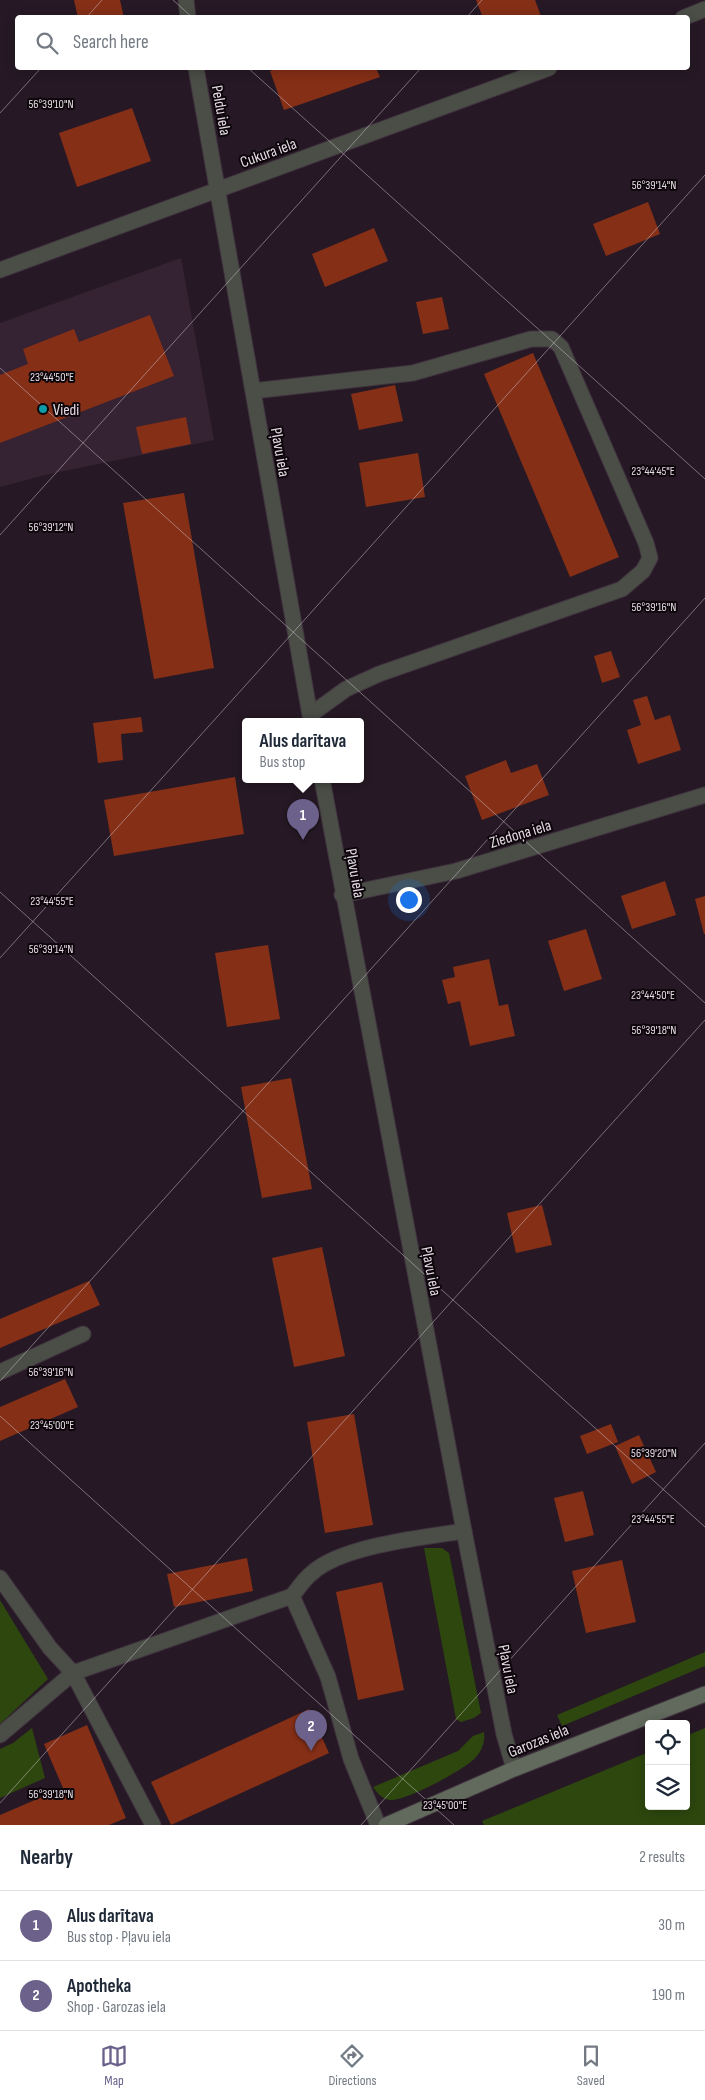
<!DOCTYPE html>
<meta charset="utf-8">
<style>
body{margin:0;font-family:"Sofia Sans Condensed",sans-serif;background:#f6f6f7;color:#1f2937}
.controls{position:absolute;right:15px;bottom:15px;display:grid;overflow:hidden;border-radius:5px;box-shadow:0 2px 12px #0003}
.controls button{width:45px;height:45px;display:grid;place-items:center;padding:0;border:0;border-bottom:1px solid #e0e1e3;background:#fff;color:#1f2937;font:25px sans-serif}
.you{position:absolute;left:408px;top:899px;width:18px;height:18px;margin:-12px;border:4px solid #fff;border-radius:50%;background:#1a73e8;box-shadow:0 0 0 8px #1a73e833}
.badge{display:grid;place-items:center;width:32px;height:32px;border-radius:50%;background:#6b618a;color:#fff;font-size:16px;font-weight:700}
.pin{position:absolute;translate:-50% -41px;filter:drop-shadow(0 1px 2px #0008)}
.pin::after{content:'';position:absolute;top:26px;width:18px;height:15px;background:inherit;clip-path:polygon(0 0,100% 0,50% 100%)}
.popup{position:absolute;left:242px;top:718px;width:122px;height:65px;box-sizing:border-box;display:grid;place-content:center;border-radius:5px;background:#fff;filter:drop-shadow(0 1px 4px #0005);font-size:16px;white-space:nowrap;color:#747a83}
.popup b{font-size:19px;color:#1f2937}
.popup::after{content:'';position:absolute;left:50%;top:100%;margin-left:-10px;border:10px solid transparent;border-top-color:#fff}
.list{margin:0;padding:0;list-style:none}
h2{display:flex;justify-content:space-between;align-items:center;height:65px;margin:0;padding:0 20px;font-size:21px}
h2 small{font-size:16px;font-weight:400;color:#747a83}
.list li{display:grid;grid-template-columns:32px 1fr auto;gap:15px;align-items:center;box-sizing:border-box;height:70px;padding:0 20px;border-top:1px solid #e0e1e3}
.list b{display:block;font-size:19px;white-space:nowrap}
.list p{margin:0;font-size:16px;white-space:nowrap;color:#747a83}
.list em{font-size:16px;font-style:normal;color:#747a83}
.icon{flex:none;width:28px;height:28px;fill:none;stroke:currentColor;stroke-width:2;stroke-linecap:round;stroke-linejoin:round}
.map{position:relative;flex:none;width:705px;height:1825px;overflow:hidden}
.search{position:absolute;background:#fff;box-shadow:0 2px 12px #0003;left:15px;right:15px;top:15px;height:55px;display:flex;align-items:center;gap:12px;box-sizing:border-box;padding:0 18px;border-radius:5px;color:#747a83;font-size:19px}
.sheet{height:205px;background:#fff}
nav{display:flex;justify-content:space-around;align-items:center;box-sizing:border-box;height:70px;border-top:1px solid #e0e1e3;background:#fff;font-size:14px;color:#747a83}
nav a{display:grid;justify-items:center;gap:2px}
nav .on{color:#6b618a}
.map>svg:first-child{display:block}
.built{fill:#352333}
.green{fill:#2d470e}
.building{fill:#852f17}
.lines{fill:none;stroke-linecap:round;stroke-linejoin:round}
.lane-casing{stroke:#40343f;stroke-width:17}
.street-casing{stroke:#40343f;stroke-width:17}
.secondary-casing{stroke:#40343f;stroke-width:17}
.lane{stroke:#4a4e47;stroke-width:15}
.street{stroke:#4a4e47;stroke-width:15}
.secondary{stroke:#62695d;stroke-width:15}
.ticks{fill:none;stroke:#e3dae2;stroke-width:1;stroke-opacity:0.45}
.culture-dot{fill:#0f9aa8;stroke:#0c060b;stroke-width:2}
.labels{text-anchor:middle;stroke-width:4;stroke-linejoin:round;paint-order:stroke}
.street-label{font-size:16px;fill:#e3dae2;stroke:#0c060b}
.poi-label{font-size:16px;fill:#e3dae2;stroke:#0c060b;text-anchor:start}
.ticks-label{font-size:12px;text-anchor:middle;fill:#e3dae2;stroke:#0c060b;stroke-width:4;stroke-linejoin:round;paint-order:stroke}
</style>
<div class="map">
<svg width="705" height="1825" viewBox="0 0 705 1825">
<rect width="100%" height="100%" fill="#261925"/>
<path class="built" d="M181 258 214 440 45 475 0 487V323Z"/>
<path class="green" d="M424 1548H442L449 1553 481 1713 474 1718 461 1722 456 1719Z
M0 1600 48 1679 0 1724Z
M705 1652V1666L562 1726 557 1715Z
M32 1728 45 1778 0 1798V1749L13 1743Z
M705 1728V1825H484L482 1821 649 1752V1806H686V1736Z
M484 1732C485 1741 483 1749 476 1757 466 1769 408 1800 391 1800 383 1800 377 1793 373 1787L458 1751 473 1736Z"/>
<path class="building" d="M74 0H120L124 18H78Z
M476 0H535L541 16 536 18H483Z
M280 68H376L380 77 284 110 270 71Z
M132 108 151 161 77 187 59 133Z
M648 202 660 234 606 256 593 224Z
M374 228 388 261 325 287 312 254Z
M442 297 449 329 423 334 416 302Z
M150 315 174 376 0 443V375L28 364 23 349 74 329 79 342Z
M533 353 619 557 570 577 484 374Z
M395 385 403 421 359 430 351 394Z
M186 417 191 444 142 454 136 427Z
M418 453 425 497 366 507 359 463Z
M184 493 214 668 154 679 123 503Z
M611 651 620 677 602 683 594 656Z
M647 696 655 720 670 715 681 750 638 764 627 730 641 725 633 700Z
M141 717 143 732 121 734 123 760 98 763 93 723Z
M506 760 511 773 537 764 549 795 482 820 465 776Z
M235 777 244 834 114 856 104 800Z
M665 881 676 915 632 929 621 896Z
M705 896V934H704L695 899Z
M586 929 602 979 564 991 548 941Z
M268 945 280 1019 227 1027 215 953Z
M489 959 499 1006 508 1004 515 1036 470 1046 460 1001 448 1004 442 980 455 977 453 967Z
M291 1078 312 1189 262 1198 241 1087Z
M542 1205 552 1245 516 1253 507 1213Z
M322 1247 345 1356 294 1367 272 1258Z
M89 1281 100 1305 0 1348V1319Z
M65 1379 78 1407 0 1441V1407Z
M354 1414 373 1525 325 1533 307 1422Z
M611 1424 618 1442 587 1454 580 1436Z
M639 1435 656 1472 632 1484 615 1446Z
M583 1491 594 1535 565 1542 554 1498Z
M247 1558 253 1591 174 1607 167 1574Z
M622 1560 636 1622 586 1633 572 1571Z
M382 1582 404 1690 358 1700 336 1592Z
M309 1709 329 1753 171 1825 151 1782Z
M87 1725 126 1818 109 1825H0V1815L63 1788 44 1744Z"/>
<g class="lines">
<defs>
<path id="lane" d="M0 1372 83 1334
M0 1578 50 1648 73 1673 153 1825
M292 1596 328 1677 351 1759 378 1825
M0 1735 73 1673 292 1596C298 1589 304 1579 312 1573 341 1546 424 1537 464 1531"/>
<path id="street" d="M186 0 188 18
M683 18 705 9
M196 68 311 721
M0 270 549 68
M253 391 413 373 531 339H552L561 347 646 543 650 558 643 571 622 589 379 674 346 689 310 715
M322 779 464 1531 504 1734 514 1769
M342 895 456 871 705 795"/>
<path id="secondary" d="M386 1825 514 1769 705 1694"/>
</defs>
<use href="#lane" class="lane-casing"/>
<use href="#street" class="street-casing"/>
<use href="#secondary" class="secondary-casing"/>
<use href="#lane" class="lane"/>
<use href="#street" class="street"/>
<use href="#secondary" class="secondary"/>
</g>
<path class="ticks" d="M173 0 193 18M86 18 102 0M466 18 482 0M248 68 705 479M0 113 41 68M0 368 705 1003M0 535 421 68M0 892 705 1527M0 958 705 175M0 1381 705 598M0 1416 454 1825M0 1803 705 1020M361 1825 705 1443"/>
<circle class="culture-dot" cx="43" cy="409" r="5"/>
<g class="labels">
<g class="street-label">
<text transform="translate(222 110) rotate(80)" y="6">Peldu iela</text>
<text transform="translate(268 152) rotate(-20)" y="6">Cukura iela</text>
<text transform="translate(281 452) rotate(80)" y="6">Pļavu iela</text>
<text transform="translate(520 833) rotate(-17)" y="6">Ziedoņa iela</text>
<text transform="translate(356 873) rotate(80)" y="6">Pļavu iela</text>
<text transform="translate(432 1271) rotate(79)" y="6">Pļavu iela</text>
<text transform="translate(509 1669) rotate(79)" y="6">Pļavu iela</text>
<text transform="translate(538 1740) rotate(-22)" y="6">Garozas iela</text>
</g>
<g class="poi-label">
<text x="53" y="415">Viedi</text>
</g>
</g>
<g class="ticks-label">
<text x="51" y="108">56°39'10"N</text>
<text x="654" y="189">56°39'14"N</text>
<text x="52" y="381">23°44'50"E</text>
<text x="653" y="475">23°44'45"E</text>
<text x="51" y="531">56°39'12"N</text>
<text x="654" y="611">56°39'16"N</text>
<text x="52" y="905">23°44'55"E</text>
<text x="51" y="953">56°39'14"N</text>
<text x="653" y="999">23°44'50"E</text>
<text x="654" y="1034">56°39'18"N</text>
<text x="51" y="1376">56°39'16"N</text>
<text x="52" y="1429">23°45'00"E</text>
<text x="654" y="1457">56°39'20"N</text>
<text x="653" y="1523">23°44'55"E</text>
<text x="51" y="1798">56°39'18"N</text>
<text x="445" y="1809">23°45'00"E</text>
</g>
</svg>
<div class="controls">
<button><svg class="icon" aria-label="locate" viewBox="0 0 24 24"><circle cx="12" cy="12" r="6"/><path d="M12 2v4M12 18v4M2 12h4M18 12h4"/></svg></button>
<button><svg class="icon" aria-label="layers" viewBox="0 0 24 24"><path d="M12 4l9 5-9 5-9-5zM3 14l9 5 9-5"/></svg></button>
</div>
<div class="you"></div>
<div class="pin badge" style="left:303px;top:840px">1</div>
<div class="popup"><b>Alus darītava</b>Bus stop</div>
<div class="pin badge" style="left:311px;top:1751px">2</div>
<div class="search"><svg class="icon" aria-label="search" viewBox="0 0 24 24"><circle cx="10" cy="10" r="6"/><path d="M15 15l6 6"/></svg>Search here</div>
</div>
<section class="sheet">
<h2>Nearby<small>2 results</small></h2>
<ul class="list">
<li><span class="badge">1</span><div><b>Alus darītava</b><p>Bus stop · Pļavu iela</p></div><em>30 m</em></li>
<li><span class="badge">2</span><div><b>Apotheka</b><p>Shop · Garozas iela</p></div><em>190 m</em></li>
</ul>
</section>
<nav>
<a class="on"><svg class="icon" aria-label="map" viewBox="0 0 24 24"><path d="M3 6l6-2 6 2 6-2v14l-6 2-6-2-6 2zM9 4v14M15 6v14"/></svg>Map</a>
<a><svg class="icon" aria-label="directions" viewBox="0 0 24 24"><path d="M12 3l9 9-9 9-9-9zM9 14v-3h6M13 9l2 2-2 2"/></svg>Directions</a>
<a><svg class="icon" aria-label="saved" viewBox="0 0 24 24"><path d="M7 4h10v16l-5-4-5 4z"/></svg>Saved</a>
</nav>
